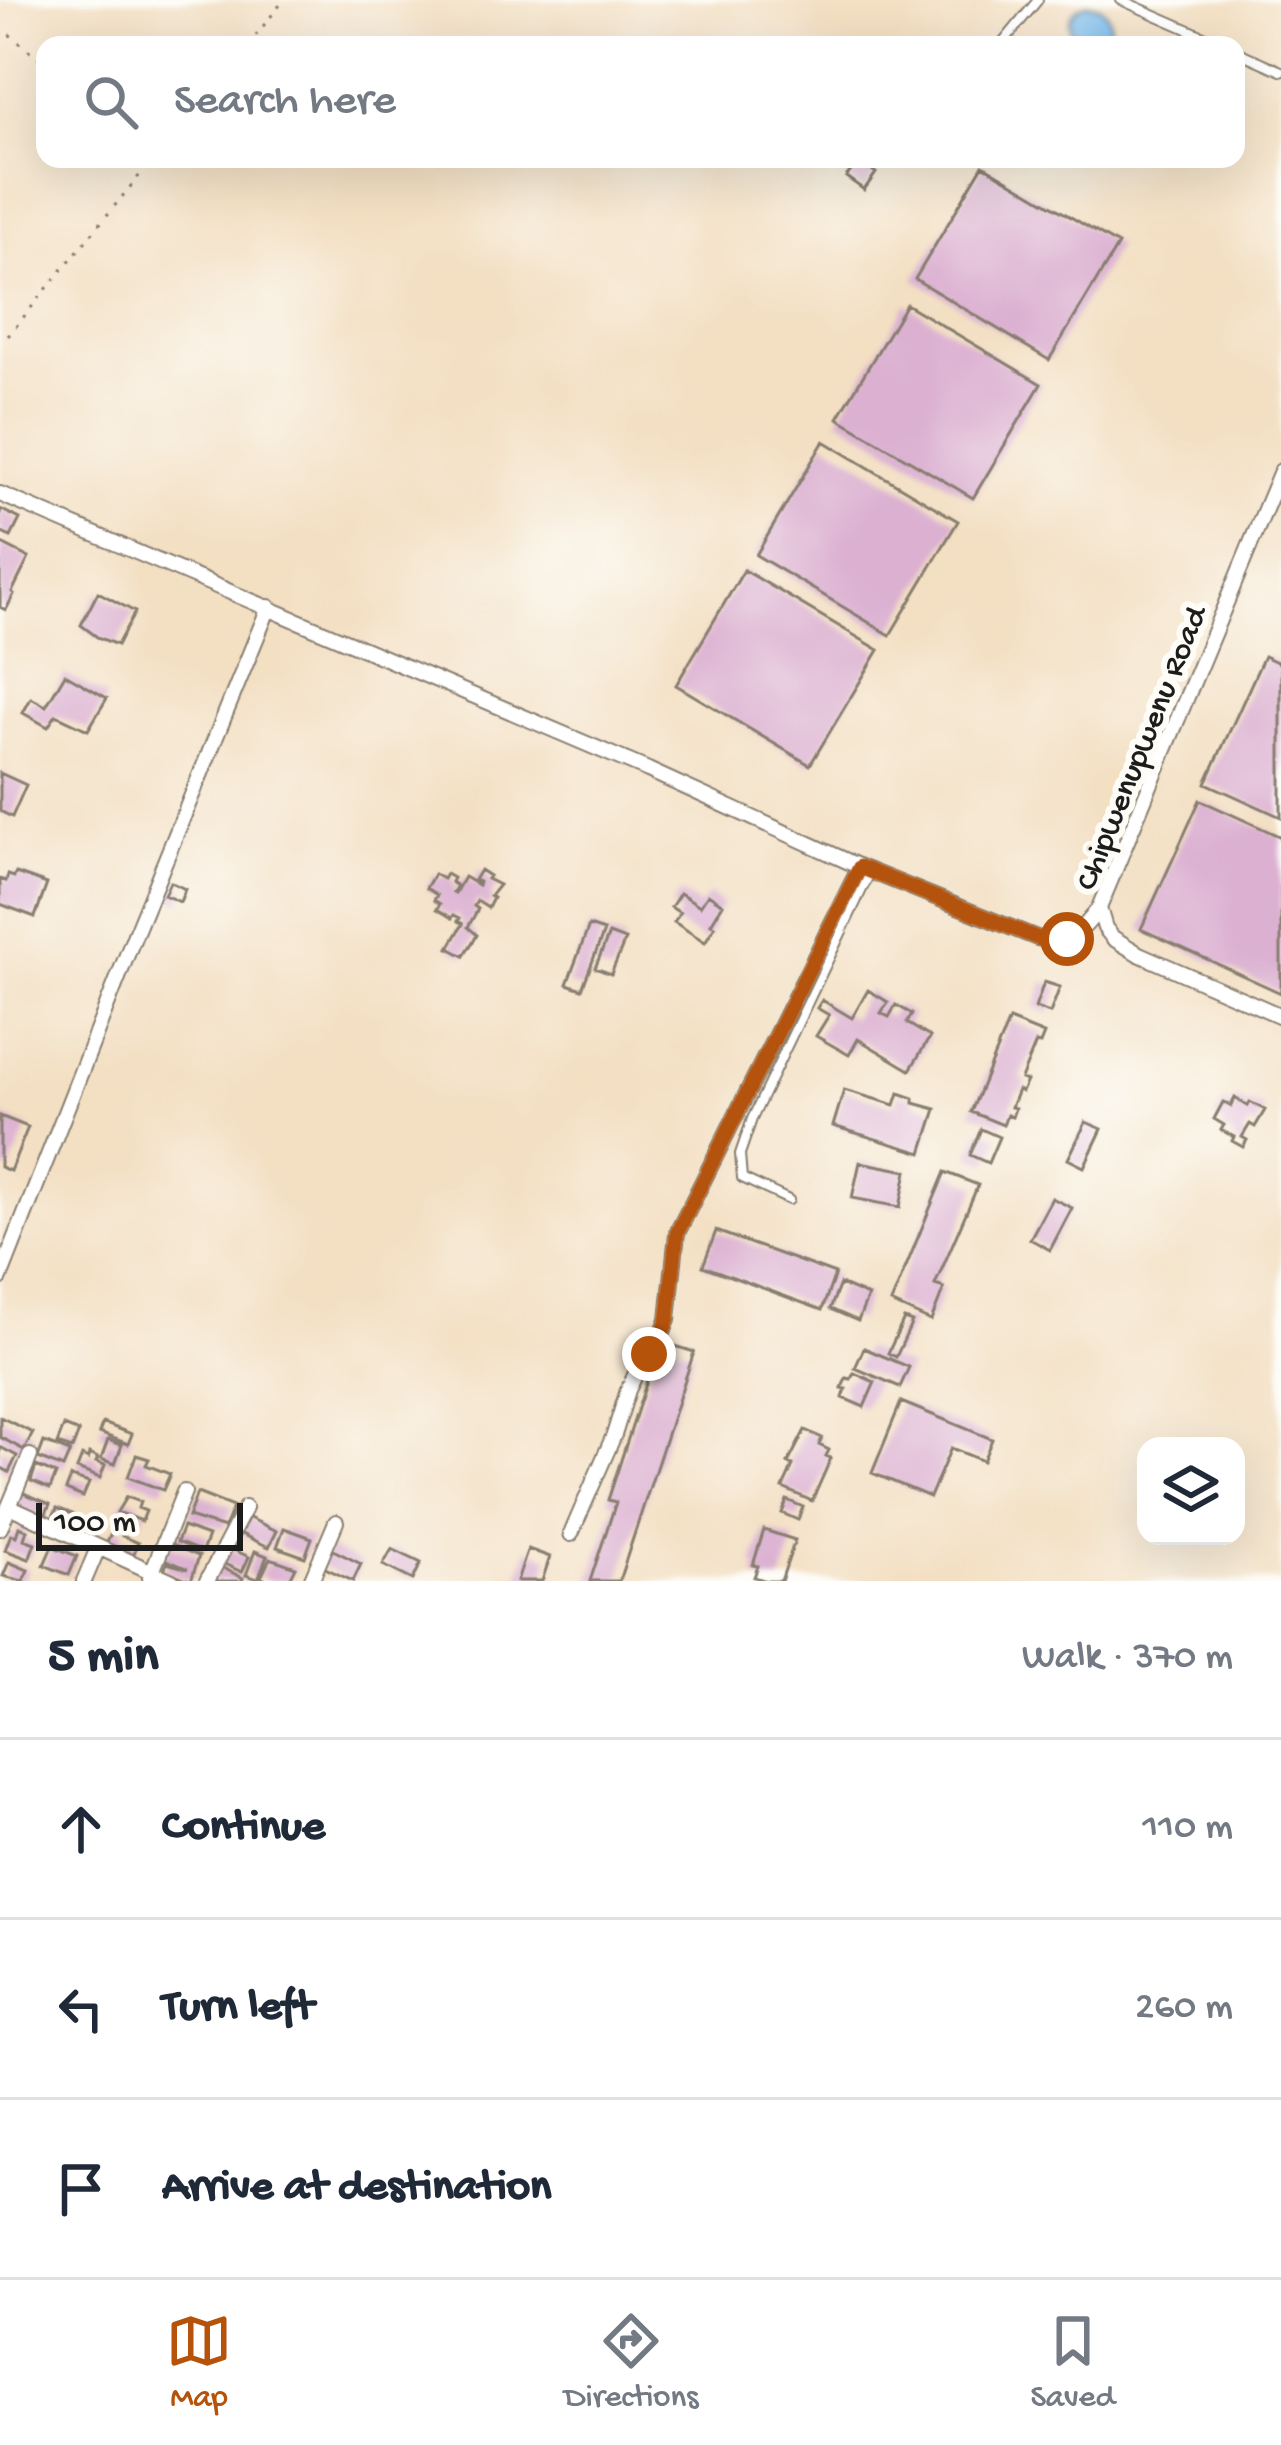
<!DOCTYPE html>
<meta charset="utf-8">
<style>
body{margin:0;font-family:"Gochi Hand",sans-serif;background:#f6f6f7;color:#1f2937}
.controls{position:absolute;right:36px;bottom:36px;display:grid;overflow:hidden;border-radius:24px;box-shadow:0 12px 48px #0002}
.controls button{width:108px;height:108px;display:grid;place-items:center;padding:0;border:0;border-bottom:3px solid #e0e1e3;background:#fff;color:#1f2937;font:60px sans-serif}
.scale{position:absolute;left:36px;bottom:30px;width:207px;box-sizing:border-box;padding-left:12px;border:6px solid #1c1c1c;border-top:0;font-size:33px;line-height:42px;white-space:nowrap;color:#1c1c1c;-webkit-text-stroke:9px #fdfcf7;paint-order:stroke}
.stop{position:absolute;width:36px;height:36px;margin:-27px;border:9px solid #b45309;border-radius:50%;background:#fff}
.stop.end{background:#b45309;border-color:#fff;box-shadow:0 3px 12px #0008}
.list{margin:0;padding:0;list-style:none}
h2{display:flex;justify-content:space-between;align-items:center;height:156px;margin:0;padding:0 48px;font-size:51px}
h2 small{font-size:39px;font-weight:400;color:#747a83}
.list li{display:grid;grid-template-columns:78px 1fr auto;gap:36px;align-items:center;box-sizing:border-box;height:180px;padding:0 48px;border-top:3px solid #e0e1e3}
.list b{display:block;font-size:45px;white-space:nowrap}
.list em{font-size:39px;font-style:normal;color:#747a83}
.icon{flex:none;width:66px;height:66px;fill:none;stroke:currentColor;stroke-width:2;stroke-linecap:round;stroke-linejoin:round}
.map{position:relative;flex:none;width:1281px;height:1581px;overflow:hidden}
.search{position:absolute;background:#fff;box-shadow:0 12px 48px #0002;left:36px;right:36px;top:36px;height:132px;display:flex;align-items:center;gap:30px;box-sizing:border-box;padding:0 42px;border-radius:24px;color:#747a83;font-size:45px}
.sheet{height:696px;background:#fff}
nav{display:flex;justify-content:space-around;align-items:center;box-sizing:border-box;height:168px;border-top:3px solid #e0e1e3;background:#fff;font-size:33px;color:#747a83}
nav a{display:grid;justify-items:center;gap:6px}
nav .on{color:#b45309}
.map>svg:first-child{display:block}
.water{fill:#77bbed;stroke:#4a6c84;stroke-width:3}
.building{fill:#dbb0d1}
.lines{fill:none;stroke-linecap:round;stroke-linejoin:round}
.service-casing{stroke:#887e6f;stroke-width:12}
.minor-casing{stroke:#887e6f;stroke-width:18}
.path{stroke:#887e6f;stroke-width:3;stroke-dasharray:3 9;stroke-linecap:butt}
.service{stroke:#fff;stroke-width:8}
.minor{stroke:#fff;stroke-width:14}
.route{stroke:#b45309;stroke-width:15}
.labels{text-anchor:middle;stroke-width:12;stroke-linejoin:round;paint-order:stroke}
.street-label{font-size:33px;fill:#1c1c1c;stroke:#fdfcf7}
</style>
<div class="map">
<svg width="1281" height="1581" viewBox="0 0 1281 1581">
<rect width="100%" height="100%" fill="#fdfcf7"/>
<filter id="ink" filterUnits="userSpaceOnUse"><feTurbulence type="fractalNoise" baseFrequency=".00833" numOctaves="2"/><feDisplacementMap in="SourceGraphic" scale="24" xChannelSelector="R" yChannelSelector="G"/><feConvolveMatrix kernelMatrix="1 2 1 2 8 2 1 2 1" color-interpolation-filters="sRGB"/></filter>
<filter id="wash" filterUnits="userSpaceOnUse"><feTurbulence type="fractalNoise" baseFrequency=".004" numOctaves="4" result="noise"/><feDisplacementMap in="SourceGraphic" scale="48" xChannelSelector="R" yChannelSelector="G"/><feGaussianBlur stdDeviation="2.7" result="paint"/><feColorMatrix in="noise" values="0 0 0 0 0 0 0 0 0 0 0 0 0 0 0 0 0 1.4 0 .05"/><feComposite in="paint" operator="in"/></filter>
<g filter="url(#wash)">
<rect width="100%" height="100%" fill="#f3dfc2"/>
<path class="water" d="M1070 24a20 20 0 1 1 40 0a20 20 0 1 1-40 0Z"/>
<g id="blocks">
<path class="building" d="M859 161 876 173 864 190 846 177Z
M983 165 1118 245 1049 360 915 279Z
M906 304 1041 384 973 498 838 418Z
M824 441 958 521 890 635 756 555Z
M0 509 20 519 11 537 0 532Z
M0 543 29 558 12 592 14 594 6 610 0 607Z
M744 570 879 650 810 765 676 685Z
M98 592 135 612 117 645 97 637 81 625Z
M1264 656 1281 664V817L1206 783Z
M65 674 107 698 88 730 56 715 48 727 23 713 31 698 46 706Z
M0 773 26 785 12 817 0 811Z
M1200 800 1281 837V993L1141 929Z
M480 870 489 876 487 879 499 885 490 896 493 898 488 908 477 901 474 906 478 909 468 927 477 935 464 956 449 948 463 924 458 921 460 918 454 915 452 918 437 909 440 904 434 900 437 895 426 888 434 874 443 879 446 874 453 878 451 882 457 886 453 892 455 893 464 877 478 885 479 882 474 880Z
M16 873 47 884 35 917 0 904V879L6 881 8 875 14 877Z
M170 882 185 889 180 902 164 895Z
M680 893 700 906 708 894 723 904 711 924 715 926 705 942 674 922 680 913 671 907Z
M589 926 604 931 582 989 567 984Z
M609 934 625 940 611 974 595 968Z
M1044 982 1060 987 1050 1013 1035 1008Z
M868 990 888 1002 881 1013 889 1017 896 1005 912 1014 907 1023 930 1037 910 1070 858 1039 849 1055 816 1036 829 1015 817 1008 822 1000 852 1018Z
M1009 1020 1044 1034 1040 1044 1036 1043 1021 1079 1027 1081 1022 1092 1018 1090 1011 1107 1015 1108 1012 1117 1007 1115 1003 1125 971 1112Z
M844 1090 895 1105 899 1093 914 1098V1103L936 1109 922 1153 833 1126Z
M1235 1098 1248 1106 1250 1102 1265 1110 1255 1127 1250 1124 1242 1137 1247 1140 1243 1147 1232 1141 1234 1137 1221 1130 1224 1125 1214 1119 1223 1102 1231 1106Z
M0 1116 28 1127 10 1171 0 1167Z
M1086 1122 1102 1129 1084 1167 1068 1159Z
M981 1129 999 1137 988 1163 970 1155Z
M860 1162 907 1171 900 1207 852 1198Z
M945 1172 978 1185 935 1285 944 1288 931 1321 891 1303Z
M1052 1198 1072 1208 1050 1250 1030 1239Z
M716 1231 835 1274 822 1310 703 1266Z
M840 1284 868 1296 858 1321 830 1309Z
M904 1319 912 1322 896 1357 888 1353Z
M660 1341 694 1352 619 1581H590L616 1502 608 1500Z
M864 1348 909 1367 900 1387 855 1368Z
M854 1373 875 1382 864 1407 843 1398 846 1389 842 1388 846 1378 851 1379Z
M901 1402 992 1439 983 1461 951 1448 930 1497 872 1473Z
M0 1417 33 1433 24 1450 0 1437Z
M103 1423 132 1434 128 1444 99 1433Z
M64 1426 79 1432 72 1449 57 1444Z
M805 1430 822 1438 819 1445 829 1450 826 1456 831 1458 812 1501 783 1488 793 1465 788 1463Z
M108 1440 122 1445 115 1464 101 1459Z
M44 1442 70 1452 63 1468 38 1458Z
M0 1447 17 1456 9 1472 0 1467Z
M89 1454 98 1458 96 1462 105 1465 100 1478 77 1469 82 1456 88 1459Z
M136 1455 149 1459 146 1465 170 1474 163 1490 128 1477Z
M36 1466 56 1474 50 1489 31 1481Z
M71 1477 89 1483 83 1497 66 1490Z
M21 1492 50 1504 44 1518 15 1506Z
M197 1493 233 1507 224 1528 188 1517Z
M126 1497 140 1502 138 1508 146 1511 142 1521 117 1512Z
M787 1500 803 1507 798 1520 782 1513Z
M57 1508 95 1523 89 1536 51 1521Z
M245 1516 277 1531 269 1547 237 1532Z
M19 1527 27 1530 24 1539 35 1543 29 1559 5 1550 11 1534 16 1536Z
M114 1527 124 1531 122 1536 138 1543 133 1556 106 1545Z
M183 1527 208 1536 202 1552 177 1542Z
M284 1528 312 1538 305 1557 277 1547Z
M764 1530 795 1540 781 1581H767L754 1577 758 1566 753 1565Z
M170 1544 199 1556 191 1581 164 1570 167 1563 188 1569 164 1559Z
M52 1546 77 1556 69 1575 44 1565Z
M225 1546 249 1557 242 1572 218 1561Z
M329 1548 361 1564 353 1581 321 1566Z
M392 1549 421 1563 413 1580 383 1565Z
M528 1549 550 1557 542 1581H517Z
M255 1551 267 1556 258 1579 246 1575Z
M270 1558 296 1567 289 1581H268L261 1577Z
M9 1562 28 1570 23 1581 3 1576Z
M217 1565 243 1578 242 1581H209Z"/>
</g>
</g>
<g filter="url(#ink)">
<use href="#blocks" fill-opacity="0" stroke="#887e6f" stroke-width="3"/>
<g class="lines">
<defs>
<path id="service" d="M1121 0 1224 45
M1001 45 1038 0
M1236 51 1281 71
M789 1200 742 1178 740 1154 752 1119 870 873"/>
<path id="minor" d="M1281 471 1099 908 1105 928 1113 938 1139 954 1281 1016
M0 494 648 770 860 867 1037 938C1067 945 1083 932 1099 908
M0 1278 136 932 269 607
M9 1506 172 1581
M0 1528 30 1456
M571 1534 614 1435 628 1390 638 1369 661 1337 668 1319 677 1233 860 867
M150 1577 184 1492
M84 1581 98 1548
M207 1581 245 1508
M311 1581 336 1522"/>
</defs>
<use href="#service" class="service-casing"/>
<use href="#minor" class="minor-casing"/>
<path class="path" d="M0 27 45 63
M248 45 284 0
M8 336 153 159"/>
<use href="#service" class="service"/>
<use href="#minor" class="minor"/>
</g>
</g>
<g class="lines" filter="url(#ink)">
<path class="route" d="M649 1354 661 1337 668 1319 677 1233 860 867 1037 938 1051 942 1067 939"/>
</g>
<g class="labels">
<g class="street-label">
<text transform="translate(1138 747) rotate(-68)" y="12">Chipwenupwenu Road</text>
</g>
</g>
</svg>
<div class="controls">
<button><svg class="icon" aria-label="layers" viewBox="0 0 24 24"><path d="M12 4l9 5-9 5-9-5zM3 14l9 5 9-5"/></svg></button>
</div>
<div class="scale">100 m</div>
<div class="stop" style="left:1067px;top:939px"></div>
<div class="stop end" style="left:649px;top:1354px"></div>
<div class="search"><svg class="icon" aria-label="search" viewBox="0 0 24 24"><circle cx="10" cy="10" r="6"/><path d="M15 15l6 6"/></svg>Search here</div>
</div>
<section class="sheet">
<h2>5 min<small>Walk · 370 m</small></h2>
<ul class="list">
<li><svg class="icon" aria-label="ahead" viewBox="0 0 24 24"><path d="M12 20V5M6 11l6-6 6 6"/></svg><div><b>Continue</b></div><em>110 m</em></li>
<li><svg class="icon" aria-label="left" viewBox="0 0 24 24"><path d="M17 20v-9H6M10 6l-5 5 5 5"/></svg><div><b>Turn left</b></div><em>260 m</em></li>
<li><svg class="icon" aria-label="arrive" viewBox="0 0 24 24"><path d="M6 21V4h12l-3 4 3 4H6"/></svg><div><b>Arrive at destination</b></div></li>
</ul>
</section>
<nav>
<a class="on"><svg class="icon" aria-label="map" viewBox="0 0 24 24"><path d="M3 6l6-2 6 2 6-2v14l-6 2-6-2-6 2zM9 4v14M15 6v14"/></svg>Map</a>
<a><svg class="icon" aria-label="directions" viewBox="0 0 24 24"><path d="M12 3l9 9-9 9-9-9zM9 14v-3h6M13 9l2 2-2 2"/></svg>Directions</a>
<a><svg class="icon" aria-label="saved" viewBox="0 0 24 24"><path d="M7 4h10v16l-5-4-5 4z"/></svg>Saved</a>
</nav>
